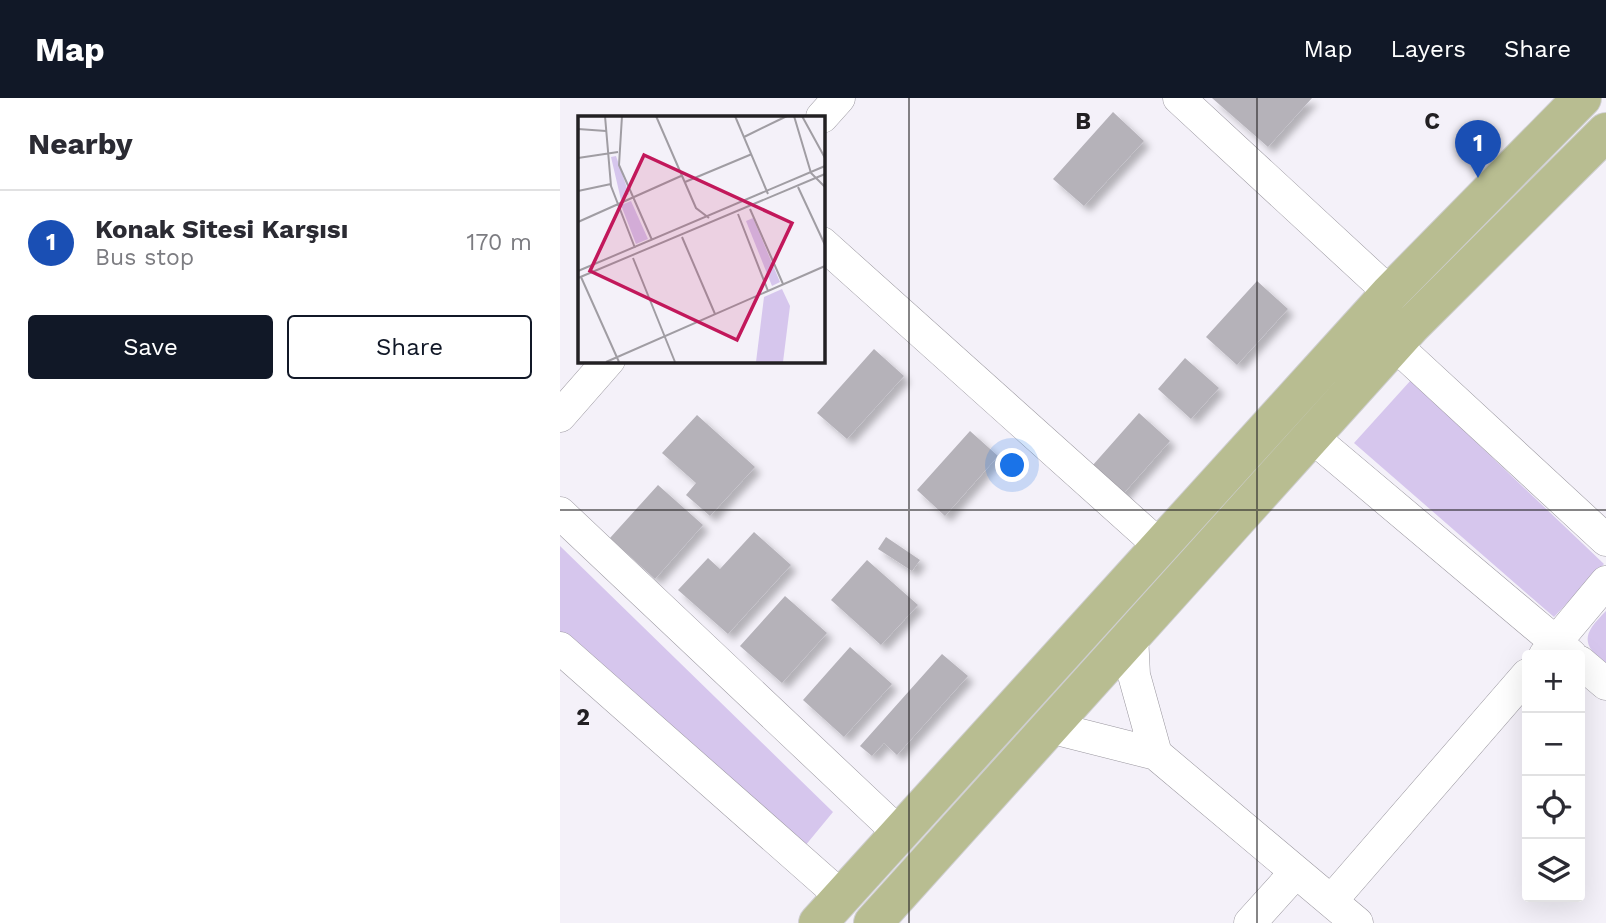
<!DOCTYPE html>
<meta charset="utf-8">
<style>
body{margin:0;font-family:"Work Sans",sans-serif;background:#f2f2f3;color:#2b2b33}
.controls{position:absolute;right:21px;bottom:21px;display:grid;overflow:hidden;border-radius:7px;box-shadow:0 7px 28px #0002}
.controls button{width:63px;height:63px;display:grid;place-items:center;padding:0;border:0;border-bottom:2px solid #e1e1e2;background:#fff;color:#2b2b33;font:35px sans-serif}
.you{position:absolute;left:453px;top:368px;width:24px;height:24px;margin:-18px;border:5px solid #fff;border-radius:50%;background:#1a73e8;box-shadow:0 0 0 10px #1a73e833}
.badge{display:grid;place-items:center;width:46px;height:46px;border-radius:50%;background:#111827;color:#fff;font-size:23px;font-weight:700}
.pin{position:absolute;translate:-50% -58px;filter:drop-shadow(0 2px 4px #0008)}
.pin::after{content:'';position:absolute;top:37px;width:24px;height:21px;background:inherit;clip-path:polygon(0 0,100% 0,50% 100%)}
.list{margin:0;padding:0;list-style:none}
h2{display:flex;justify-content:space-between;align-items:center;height:91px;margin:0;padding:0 28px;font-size:30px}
h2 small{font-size:23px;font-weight:400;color:#7c7c81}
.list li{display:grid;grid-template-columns:46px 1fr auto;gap:21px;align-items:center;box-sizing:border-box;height:105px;padding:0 28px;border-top:2px solid #e1e1e2}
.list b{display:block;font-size:26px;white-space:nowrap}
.list p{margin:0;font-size:23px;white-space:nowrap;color:#7c7c81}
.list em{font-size:23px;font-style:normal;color:#7c7c81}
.actions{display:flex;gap:14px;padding:21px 28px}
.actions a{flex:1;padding:16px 0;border:2px solid #111827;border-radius:7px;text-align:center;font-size:24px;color:#111827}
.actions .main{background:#111827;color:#fff}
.icon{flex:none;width:38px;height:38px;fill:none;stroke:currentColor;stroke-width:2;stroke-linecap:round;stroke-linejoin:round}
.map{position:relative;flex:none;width:1046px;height:825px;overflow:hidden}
header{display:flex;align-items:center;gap:42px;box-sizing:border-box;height:98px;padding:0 35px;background:#111827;color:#fff}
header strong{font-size:33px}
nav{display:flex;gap:38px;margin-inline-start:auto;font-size:24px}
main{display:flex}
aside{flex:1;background:#fff}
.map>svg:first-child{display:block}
.green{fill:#d6c6ed}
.building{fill:#b5b2b9;filter:url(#shadow)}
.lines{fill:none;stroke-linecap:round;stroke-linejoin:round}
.minor-casing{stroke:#9a979f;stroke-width:33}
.major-casing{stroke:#cececf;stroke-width:40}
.minor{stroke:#fff;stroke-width:32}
.major{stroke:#b8bd91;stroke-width:38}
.grid{fill:none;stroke:#222023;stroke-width:2;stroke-opacity:0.55}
.inset-road{fill:none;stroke:#a09da3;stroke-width:2}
.view{fill:#c2185b;fill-opacity:0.15;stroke:#c2185b;stroke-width:3.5}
.inset-edge{fill:none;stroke:#222023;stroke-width:3.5}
.grid-label{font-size:23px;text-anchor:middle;font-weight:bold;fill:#222023;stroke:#f4f1f9;stroke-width:6;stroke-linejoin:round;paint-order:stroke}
</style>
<header>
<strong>Map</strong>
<nav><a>Map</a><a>Layers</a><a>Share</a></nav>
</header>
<main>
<aside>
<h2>Nearby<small></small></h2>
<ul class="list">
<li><span class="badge" style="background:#1a4fb4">1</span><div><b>Konak Sitesi Karşısı</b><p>Bus stop</p></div><em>170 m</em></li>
</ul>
<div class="actions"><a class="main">Save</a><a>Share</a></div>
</aside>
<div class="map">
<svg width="1046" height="825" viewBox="0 0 1046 825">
<defs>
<filter id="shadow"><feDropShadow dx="6" dy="6" stdDeviation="3.5" flood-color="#0004"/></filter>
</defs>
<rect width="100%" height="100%" fill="#f4f1f9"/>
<path class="green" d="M851 282 1044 466 994 519 794 345Z
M0 448 273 714 240 754 0 535Z
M1046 513V568C1021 545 1022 537 1046 513Z"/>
<path class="building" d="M652 0H752L708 49Z
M553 14 584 43 524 108 493 81Z
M697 183 728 211 677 267 646 239Z
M314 251 344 278 287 341 257 315Z
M625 260 659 290 631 321 598 291Z
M579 315 610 343 556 404 525 376Z
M137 317 195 369 150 418 126 397 136 385 102 355Z
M410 333 438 358 385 418 357 392Z
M98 387 143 427 95 481 50 440Z
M194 434 231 467 168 536 118 492 148 460 160 471Z
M326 439 360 462 352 473 318 451Z
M307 462 358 507 321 547 271 502Z
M225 498 267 535 222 585 180 548Z
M290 549 332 586 284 639 243 602Z
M382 556 408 578 337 657 324 645 312 658 300 648Z"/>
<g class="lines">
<defs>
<path id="minor" d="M619 0 830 195
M262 19 279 0
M262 145 600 448
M834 246 1046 442
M0 318 49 262
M751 338 1011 557
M0 415 339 735
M572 536 574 577 596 656
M0 550 282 799
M985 557 1046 484
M1020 564 1046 586
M489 629 596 656 797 825
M772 802 967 577
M690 825 735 775"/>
<path id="major" d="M258 825 830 195 1022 0
M313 825 851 228 1046 34"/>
</defs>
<use href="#minor" class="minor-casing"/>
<use href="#major" class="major-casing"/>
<use href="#minor" class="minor"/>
<use href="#major" class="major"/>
</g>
<path class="grid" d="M349 0V825M697 0V825M0 412H1046"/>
<g transform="translate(18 18)">
<rect width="247" height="247" fill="#f4f1f9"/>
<path d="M38 40 51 78 43 84 33 41ZM53 85 70 123 58 128 43 89ZM175 102 202 166 194 170 168 105ZM204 173 212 190 205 246H178L186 181Z" fill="#d6c6ed"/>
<path class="inset-road" d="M27 0 33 70 57 132M44 0 41 49 74 124M78 0 118 92 131 102M157 0 190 78M216 0 233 57 247 71M224 0 247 42M0 13 28 15M166 21 209 0M0 42 40 36M107 66 174 38M220 71 247 129M0 75 33 68M172 93 205 168M160 98 190 175M0 106 103 60M104 121 137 198M55 142 97 246M0 155 247 50M3 161 41 246M0 162 247 58M28 246 247 150"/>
<path class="view" d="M66 39 214 107 159 224 12 155Z"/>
<rect width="247" height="247" class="inset-edge"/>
</g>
<g class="grid-label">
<text x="523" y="31">B</text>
<text x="872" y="31">C</text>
<text x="23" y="627">2</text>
</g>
</svg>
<div class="controls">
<button>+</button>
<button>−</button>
<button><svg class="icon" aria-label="locate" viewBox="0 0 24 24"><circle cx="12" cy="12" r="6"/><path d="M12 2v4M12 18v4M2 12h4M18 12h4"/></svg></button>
<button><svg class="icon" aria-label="layers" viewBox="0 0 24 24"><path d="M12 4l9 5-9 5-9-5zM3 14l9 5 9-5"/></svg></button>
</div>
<div class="you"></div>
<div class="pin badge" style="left:918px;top:80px;background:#1a4fb4">1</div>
</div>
</main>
